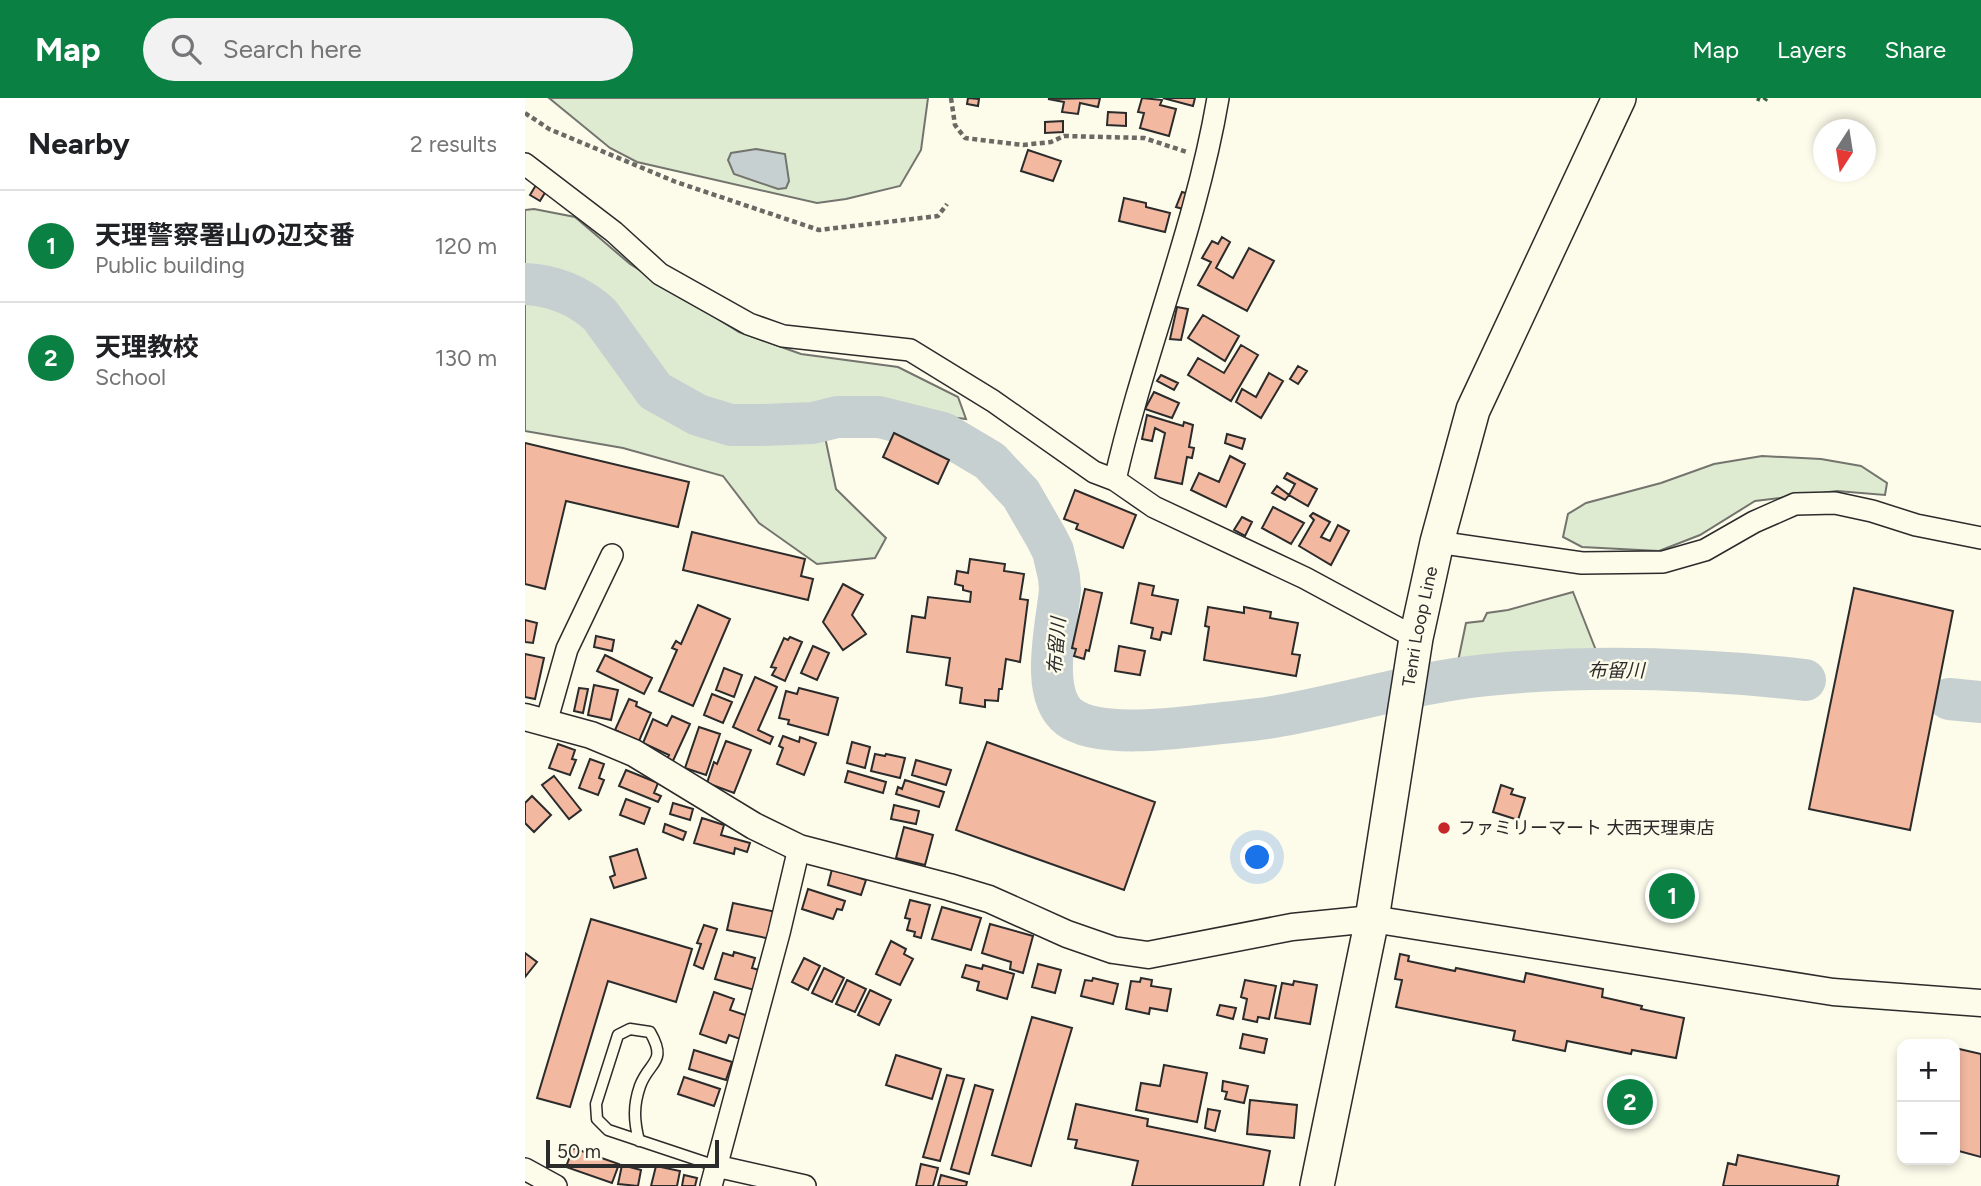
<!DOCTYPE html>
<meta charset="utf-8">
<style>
body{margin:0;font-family:Figtree,"Noto Sans JP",sans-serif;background:#f2f2f2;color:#202124}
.controls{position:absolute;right:21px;bottom:21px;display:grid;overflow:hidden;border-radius:14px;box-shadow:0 4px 10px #0003}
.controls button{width:63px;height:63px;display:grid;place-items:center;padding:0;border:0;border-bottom:2px solid #e0e0e0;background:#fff;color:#202124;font:35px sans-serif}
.compass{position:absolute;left:1288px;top:21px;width:63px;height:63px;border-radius:50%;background:#fff;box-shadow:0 4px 10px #0003;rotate:192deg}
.scale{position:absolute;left:21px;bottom:18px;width:173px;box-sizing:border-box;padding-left:7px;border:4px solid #2b2b2b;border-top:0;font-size:19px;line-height:24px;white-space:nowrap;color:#2b2b2b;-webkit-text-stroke:5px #fdfbea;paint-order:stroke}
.you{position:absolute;left:733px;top:760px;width:24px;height:24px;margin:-18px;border:5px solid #fff;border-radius:50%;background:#1a73e8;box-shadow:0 0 0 10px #1a73e833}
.badge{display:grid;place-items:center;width:46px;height:46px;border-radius:50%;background:#0b8043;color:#fff;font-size:23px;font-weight:700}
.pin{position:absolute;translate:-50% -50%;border:4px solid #fff;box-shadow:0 2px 7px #0006}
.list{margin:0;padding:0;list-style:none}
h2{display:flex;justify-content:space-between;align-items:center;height:91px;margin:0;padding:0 28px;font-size:30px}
h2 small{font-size:23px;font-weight:400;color:#757577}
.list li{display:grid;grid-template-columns:46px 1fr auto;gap:21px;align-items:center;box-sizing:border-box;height:112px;padding:0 28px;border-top:2px solid #e0e0e0}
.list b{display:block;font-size:26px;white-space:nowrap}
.list p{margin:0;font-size:23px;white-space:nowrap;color:#757577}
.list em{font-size:23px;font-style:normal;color:#757577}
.icon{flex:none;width:38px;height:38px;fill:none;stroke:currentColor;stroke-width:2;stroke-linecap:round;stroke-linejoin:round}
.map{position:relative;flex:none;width:1456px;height:1088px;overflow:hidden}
header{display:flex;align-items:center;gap:42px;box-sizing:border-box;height:98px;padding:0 35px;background:#0b8043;color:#fff}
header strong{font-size:33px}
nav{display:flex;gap:38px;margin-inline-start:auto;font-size:24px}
.search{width:490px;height:63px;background:#f2f2f2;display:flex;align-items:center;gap:18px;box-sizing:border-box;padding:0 24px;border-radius:38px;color:#757577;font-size:26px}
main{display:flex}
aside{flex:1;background:#fff}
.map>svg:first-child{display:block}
.green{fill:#deebd1;stroke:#74746e;stroke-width:2}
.water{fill:#c7d0d0;stroke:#74746e;stroke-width:2}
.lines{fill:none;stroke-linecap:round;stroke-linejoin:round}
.river{stroke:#c7d0d0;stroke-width:42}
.building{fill:#f2b8a0;stroke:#2b2b2b;stroke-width:2}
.service-casing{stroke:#2b2b2b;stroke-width:13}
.minor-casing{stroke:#2b2b2b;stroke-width:24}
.tertiary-casing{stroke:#2b2b2b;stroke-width:29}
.primary-casing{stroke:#2b2b2b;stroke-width:36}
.path{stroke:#6a6964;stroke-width:4.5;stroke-dasharray:5 3.5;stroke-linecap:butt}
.service{stroke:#fdfbea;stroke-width:10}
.minor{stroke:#fdfbea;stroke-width:21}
.tertiary{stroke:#fdfbea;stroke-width:26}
.primary{stroke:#fdfbea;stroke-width:33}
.hedge{stroke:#34623c;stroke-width:5;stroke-dasharray:3.5 5;stroke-linecap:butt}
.poi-dot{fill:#c62828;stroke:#fdfbea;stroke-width:2.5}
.labels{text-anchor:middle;stroke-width:5;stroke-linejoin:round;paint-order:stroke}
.street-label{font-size:18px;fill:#2b2b2b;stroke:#fdfbea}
.poi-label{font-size:18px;fill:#2b2b2b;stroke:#fdfbea;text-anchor:start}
.water-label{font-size:19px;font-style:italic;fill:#2b2b2b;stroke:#fdfbea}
</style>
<header>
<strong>Map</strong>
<div class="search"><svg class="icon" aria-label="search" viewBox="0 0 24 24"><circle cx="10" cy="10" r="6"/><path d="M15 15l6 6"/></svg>Search here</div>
<nav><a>Map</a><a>Layers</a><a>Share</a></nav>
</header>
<main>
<aside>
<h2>Nearby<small>2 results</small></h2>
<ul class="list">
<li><span class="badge">1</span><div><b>天理警察署山の辺交番</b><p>Public building</p></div><em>120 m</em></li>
<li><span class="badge">2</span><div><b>天理教校</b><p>School</p></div><em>130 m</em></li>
</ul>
</aside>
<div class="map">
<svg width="1456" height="1088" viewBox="0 0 1456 1088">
<rect width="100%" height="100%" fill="#fdfbea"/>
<path class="green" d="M24 0H403L396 52 375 88 321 101 292 105 112 64 85 50Z
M9 111 50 119 105 166 214 234 276 256 373 269 433 299 441 321 384 314 319 301 300 339 311 391 361 440 350 460 292 466 234 425 198 378 98 350 0 333V112Z
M1237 358 1296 361 1336 368 1362 385 1360 397 1312 393 1230 403 1175 437 1134 453 1057 449 1038 439 1043 416 1061 405 1136 385 1189 366Z
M1048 494 1076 565 931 573 941 525 958 523 962 515 983 512Z"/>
<path class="water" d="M231 51 260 56 264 83 261 90 253 91 209 76 203 62 206 55Z"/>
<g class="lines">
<path class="river" d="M0 186C28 187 55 198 75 217L130 293 173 317 206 327H237L288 325 312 319H354L418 335 465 363 496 396 522 441 528 453 534 479 535 492C532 526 514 596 544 619 571 640 647 631 680 627 703 624 726 623 748 619 820 607 890 584 962 577 1068 566 1174 570 1280 582
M1424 601 1456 604"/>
</g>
<path class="building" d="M443 0 454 1 453 8 442 6Z
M575 0 573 9 555 5 553 16 537 14 539 4 523 1Z
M617 0 637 2 635 7 651 11 644 38 615 30 619 15 613 14Z
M638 0H670L668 8Z
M583 14 601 15V28L582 27Z
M538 23V34L520 35V24Z
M503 52 536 63 528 83 496 73Z
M11 87 21 93 15 103 5 97Z
M657 94 664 96 658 111 651 109Z
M599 100 621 105V109L645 115 640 134 594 123Z
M697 139 705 144 691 170 708 180 724 150 749 163 722 213 673 187 686 164 677 160 687 143 693 146Z
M652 209 663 211 656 242 645 241Z
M678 217 714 238 700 263 663 240Z
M716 247 733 257 706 303 663 277 673 260 699 275Z
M773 268 782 273 773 286 765 281Z
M744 275 758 283 736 320 711 304 717 291 731 299Z
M636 277 653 285 649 292 632 283Z
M629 294 654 305 647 320 620 311Z
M622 317 658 328 659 324 668 327 664 349 669 350 667 360 662 359 657 386 630 380 640 335 630 330 627 343 617 341Z
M369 335 424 362 413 386 358 359Z
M702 336 720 341 717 351 700 345Z
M0 345 164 384 153 429 41 403 20 491 0 486Z
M705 358 720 366 701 409 666 392 674 375 694 384Z
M762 375 792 391 783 408 764 397 770 386 759 380Z
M752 388 764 397 760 402 747 395Z
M550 392 611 417 598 450 551 431 553 426 539 421Z
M748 409 779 425 766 446 737 430Z
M788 415 805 424 796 439 805 443 813 427 824 433 806 467 774 448 789 422 785 418Z
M717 419 727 424 720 438 709 432Z
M167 434 280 461 276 478 288 481 283 502 158 472Z
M445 461 480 466 479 473 499 476 495 501 503 502 495 564 481 561 477 591H474L473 603 460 602V609L435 605 437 590 421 587 425 560 382 554 387 518 400 520 403 499 445 504 446 494 438 492V488L430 486 432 473 443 475Z
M614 485 629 488 627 497 653 502 646 536 637 534 635 542 626 540 628 530 606 525Z
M318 486 338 497 327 517 341 536 318 552 298 524Z
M1329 490 1428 513 1385 732 1284 711Z
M560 491 577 495 564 553 561 552 559 561 549 558 551 551 547 550Z
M173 507 205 521 168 608 134 593 152 552 147 550 151 543 156 546Z
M683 509 719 515V509L746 514 745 520 773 525 767 556 775 557 771 578 679 562 684 529 680 528Z
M0 522 12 525 8 545 0 544Z
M71 538 89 542 87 553 69 549Z
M265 539 277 544 260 583 247 577 251 570 246 569 259 540 263 542Z
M288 548 304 555 292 582 276 575Z
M594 548 620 553 615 577 590 573Z
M0 556 19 560 10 601 0 599Z
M80 557 127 580 119 596 72 573Z
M199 570 217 577 209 599 191 592Z
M230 579 252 589 233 632 248 639 245 646 208 629Z
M69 587 93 592 86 622 63 617Z
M54 590 63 591 58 615 49 613Z
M274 590 313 600 303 637 263 626 264 622 254 620 261 593 272 596Z
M187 596 207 604 198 625 179 617Z
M104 601 112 604 111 608 126 615 114 643 90 632Z
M147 618 165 626 147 665 141 663 144 657 118 645 128 621 142 628Z
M174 629 195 636 181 677 160 670Z
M258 638 274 644 275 639 291 645 279 677 252 666 258 650 254 648Z
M201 643 226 652 209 695 182 685 189 664 192 666Z
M327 644 345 649 340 670 322 665Z
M462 644 630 704 599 792 431 732Z
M33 646 50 652 47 661 51 662 45 677 24 670Z
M350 656 360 658 361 656 380 660 375 680 346 673Z
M65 661 79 666 74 680 79 682 73 697 54 690Z
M391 662 426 672 421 687 387 677Z
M101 672 133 685 129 695 136 698 133 704 94 688Z
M323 673 361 684 358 695 320 684Z
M29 678 56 712 44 721 17 687Z
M380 682 419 694 414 709 371 696 373 689 377 691Z
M976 687 988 691 986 696 1000 700 993 722 968 714Z
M7 698 26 717 9 734 0 725V705Z
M101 701 125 710 119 726 95 717Z
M148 705 168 711 165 722 145 716Z
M369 707 394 713 391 726 366 721Z
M177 720 199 727 196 737 225 745 222 754 210 750 209 756 169 745Z
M140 726 161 734 158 742 138 734Z
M379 729 408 737 400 767 371 760Z
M112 751 121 780 89 790 85 779 90 777 85 759Z
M307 771 341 782 336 797 303 787Z
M283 791 320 803 317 812 312 811 308 821 277 811Z
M385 802 405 807 396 840 389 838 390 834 382 832 385 821 380 820Z
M208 805 251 814 246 841 202 832Z
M417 809 456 820 446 852 407 841Z
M66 821 167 851 151 904 83 883 45 1009 12 1000Z
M465 826 508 838 498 875 485 871 486 864 457 855Z
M179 827 192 831 178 871 169 867 176 846 172 845Z
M366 843 381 851 379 856 388 861 375 887 351 876Z
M209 854 230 860 227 870 238 873 233 893 190 881 198 855 208 858Z
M0 855 12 864 0 879Z
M875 856 884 858 883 863 930 873 931 870 999 884 1001 875 1078 891 1077 899 1117 908 1116 911 1159 920 1151 960 1107 952 1106 956 1042 943 1040 953 988 942 990 933 871 909 877 882 870 881Z
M279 860 295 868 283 892 267 884Z
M513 866 536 872 530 895 507 889Z
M441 867 457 871 458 867 489 876 482 901 452 892 454 884 437 879Z
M299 870 319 880 307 904 287 895Z
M568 880 593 886 588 906 556 898 560 882 567 883Z
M616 880 627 882 626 888 646 891 642 913 625 910 624 916 601 911 606 883 615 884Z
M322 882 341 891 330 914 311 906Z
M720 882 751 888 744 921 733 919 732 924 718 921 722 901 716 899Z
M769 883 792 887 785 926 750 920 757 885 768 887Z
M345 892 366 902 354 927 333 917Z
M189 894 209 901 205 912 226 919 218 942 204 937 201 945 175 936Z
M695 907 711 910 708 921 692 917Z
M507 919 547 930 506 1068 467 1057Z
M718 936 742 941 739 955 715 950Z
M1430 950 1456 956V1059L1430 1052Z
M169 952 207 964 201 982 164 971Z
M371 957 416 971 407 1001 361 987Z
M639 967 682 975 672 1024 611 1012 616 985 635 988Z
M422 977 439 981 415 1063 398 1059Z
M159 979 195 991 189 1008 153 996Z
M698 983 723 988 719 1005 700 1001 702 994 697 993Z
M450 987 468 992 444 1076 426 1071Z
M725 1002 772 1007 769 1040 722 1036Z
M551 1006 623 1021 622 1028 745 1053 738 1088H607L613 1063 550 1050 552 1042 543 1041Z
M683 1011 695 1013 690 1033 680 1030Z
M48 1050 94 1066 87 1085 41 1069Z
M1213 1057 1314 1078 1312 1088H1314H1198L1203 1065 1211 1067Z
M396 1066 413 1070 408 1088H391Z
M97 1067 116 1072 113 1088 93 1086Z
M131 1068 155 1073 152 1088H126Z
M159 1077 172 1080 170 1088H157Z
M416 1077 442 1084 441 1088H413Z"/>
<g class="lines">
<defs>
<path id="service" d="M114 1043C109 1023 108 1008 115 988 124 963 143 965 125 934L105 931 93 937 71 1006 72 1021 83 1032 191 1068"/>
<path id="minor" d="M0 66 89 134 135 176 224 226 258 238 385 252 468 303 569 374 590 382 629 409 780 480 891 540
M590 382C619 254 671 130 693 0
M912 444 1057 465 1138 464 1180 452 1229 424 1270 406 1310 405 1347 413 1391 427 1456 440
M21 625 42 551 87 457
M191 1068 280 1088
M0 1071 31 1088
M186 1088 254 835 274 750"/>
<path id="tertiary" d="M0 619 66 637 109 655 229 728 274 750 424 789 464 801 542 836 588 852 623 857 767 829 847 821 1308 894 1456 905"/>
<g id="primary">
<path id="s1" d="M792 1088 847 821 891 540 912 444 948 312 1094 0"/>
</g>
</defs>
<use href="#service" class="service-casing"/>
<use href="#minor" class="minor-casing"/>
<use href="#tertiary" class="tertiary-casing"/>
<use href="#primary" class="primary-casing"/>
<path class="path" d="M426 0 430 27 440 40 498 47 526 44 539 38 619 40 662 54
M0 15 24 31 151 84 294 132 413 118 422 106"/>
<use href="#service" class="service"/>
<use href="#minor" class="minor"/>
<use href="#tertiary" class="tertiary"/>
<use href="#primary" class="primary"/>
<path class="hedge" d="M1232 0 1239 3 1241 0"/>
</g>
<circle class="poi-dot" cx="919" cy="730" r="7"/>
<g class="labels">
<g class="street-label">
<text dy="6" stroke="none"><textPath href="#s1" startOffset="569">Tenri Loop Line</textPath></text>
</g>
<g class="poi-label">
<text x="933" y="736">ファミリーマート 大西天理東店</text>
</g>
<g class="water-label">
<text transform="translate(531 548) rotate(-86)" y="7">布留川</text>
<text x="1091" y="579">布留川</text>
</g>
</g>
</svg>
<div class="controls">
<button>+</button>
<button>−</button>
</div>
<svg class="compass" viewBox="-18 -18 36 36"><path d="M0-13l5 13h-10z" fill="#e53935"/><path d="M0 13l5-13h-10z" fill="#757577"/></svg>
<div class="scale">50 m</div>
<div class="you"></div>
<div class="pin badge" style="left:1147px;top:798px">1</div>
<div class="pin badge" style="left:1105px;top:1004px">2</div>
</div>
</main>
